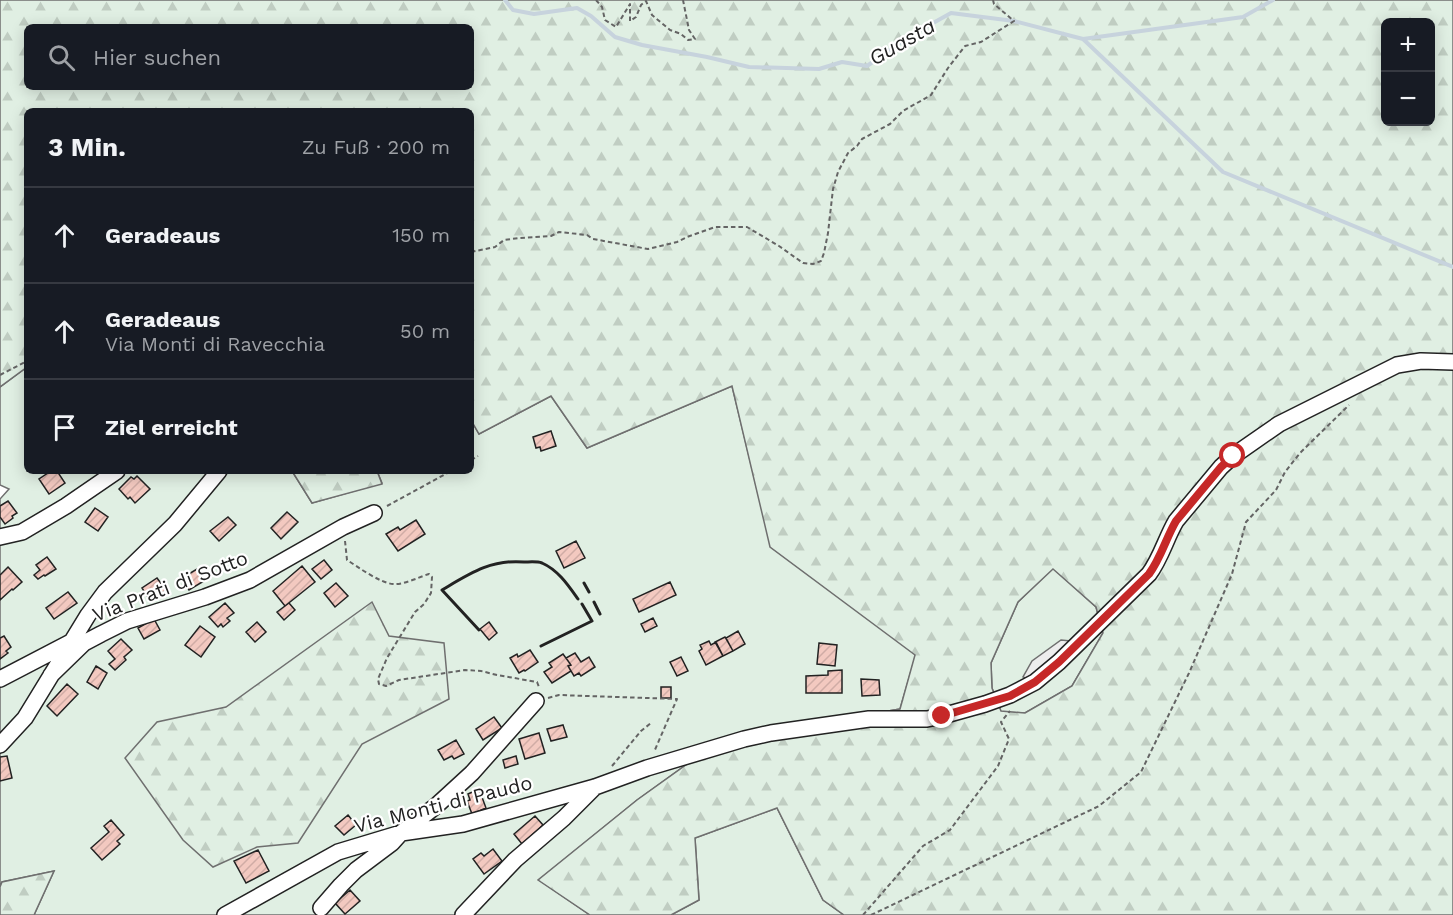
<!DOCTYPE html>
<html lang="de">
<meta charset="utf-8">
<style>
body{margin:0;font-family:"Work Sans",sans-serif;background:#242831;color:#f1f3f6}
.controls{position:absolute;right:18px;top:18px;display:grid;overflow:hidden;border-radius:9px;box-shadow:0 3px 15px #0003}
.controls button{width:54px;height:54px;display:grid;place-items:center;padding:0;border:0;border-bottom:2px solid #363941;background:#171b24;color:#f1f3f6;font:30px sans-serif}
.stop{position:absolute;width:18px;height:18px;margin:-14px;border:4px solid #c62828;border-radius:50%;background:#fff}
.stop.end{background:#c62828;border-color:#fff;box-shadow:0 2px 6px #0008}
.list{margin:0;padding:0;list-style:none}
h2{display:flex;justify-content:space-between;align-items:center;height:78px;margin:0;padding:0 24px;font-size:26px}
h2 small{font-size:20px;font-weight:400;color:#9ea1a6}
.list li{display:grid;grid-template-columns:39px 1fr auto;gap:18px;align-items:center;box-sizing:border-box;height:96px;padding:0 24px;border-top:2px solid #363941}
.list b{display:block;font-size:22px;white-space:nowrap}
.list p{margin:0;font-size:20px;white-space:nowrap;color:#9ea1a6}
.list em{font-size:20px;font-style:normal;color:#9ea1a6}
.icon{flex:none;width:33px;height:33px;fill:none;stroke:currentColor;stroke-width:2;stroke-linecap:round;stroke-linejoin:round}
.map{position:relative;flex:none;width:1453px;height:915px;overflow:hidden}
.search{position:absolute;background:#171b24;box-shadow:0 3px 15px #0003;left:24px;top:24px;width:450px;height:66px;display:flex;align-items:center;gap:15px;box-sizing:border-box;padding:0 21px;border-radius:9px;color:#9ea1a6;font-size:22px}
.panel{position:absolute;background:#171b24;box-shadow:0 3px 15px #0003;left:24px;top:108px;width:450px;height:366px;border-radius:9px}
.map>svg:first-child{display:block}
.grass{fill:#e0efe3;stroke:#6f6f6f;stroke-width:1.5}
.forest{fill:url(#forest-firs);stroke:#6f6f6f;stroke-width:1.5;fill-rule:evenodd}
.parking{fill:#ededed;stroke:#6f6f6f;stroke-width:1.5}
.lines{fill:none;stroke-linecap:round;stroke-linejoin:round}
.stream{stroke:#c7d3dd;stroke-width:4}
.building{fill:url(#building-hatch);stroke:#222;stroke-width:1.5}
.minor-casing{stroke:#222;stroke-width:18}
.path{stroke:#646464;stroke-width:2;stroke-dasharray:4.5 3;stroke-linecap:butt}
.minor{stroke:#fff;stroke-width:15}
.wall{stroke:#222;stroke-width:3}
.route{stroke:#c62828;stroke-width:8}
.labels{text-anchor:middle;stroke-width:4.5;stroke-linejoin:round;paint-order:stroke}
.street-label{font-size:20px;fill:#222;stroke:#fff}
.water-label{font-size:21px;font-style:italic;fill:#222;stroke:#fff}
</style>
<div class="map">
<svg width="1453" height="915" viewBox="0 0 1453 915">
<defs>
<pattern id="forest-firs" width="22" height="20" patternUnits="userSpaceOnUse" patternTransform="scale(1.5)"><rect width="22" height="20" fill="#e0efe3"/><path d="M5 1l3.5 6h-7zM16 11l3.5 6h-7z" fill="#c0cdc2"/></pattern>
<pattern id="building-hatch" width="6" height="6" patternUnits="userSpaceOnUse" patternTransform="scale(1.5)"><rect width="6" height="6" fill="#f3c9c0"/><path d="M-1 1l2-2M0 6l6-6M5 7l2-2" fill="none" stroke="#d0aca5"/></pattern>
</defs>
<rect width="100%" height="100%" fill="#fff"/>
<path class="grass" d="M27 367V471H292L312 503 382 483 377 471H471V420L479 434 551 396 587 448 732 386 771 547 916 654 900 709 722 739 637 800 539 880 590 915H34L54 871 2 882 0 887V499L9 489 0 485V387Z
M1053 568 1096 607 1103 633 1072 686 1025 713 1001 712 992 688 991 663 1018 602Z
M777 808 823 900 844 915H671L699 900 695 838Z"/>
<path class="forest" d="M0 0H1453V915H844L823 900 777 808 695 838 699 900 671 915H590L538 880 637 800 722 739 900 709 915 655 770 547 732 386 587 448 551 396 479 434 471 420V111H27V367L0 387ZM1386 22H1430V122H1386ZM27 27H471V87H27ZM1053 569 1096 607 1103 633 1072 686 1025 713 1001 711 992 688 991 663 1018 602Z
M292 471H377L382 484 312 503Z
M372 602 389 636 444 643 449 699 362 744 298 843 257 847 213 867 183 840 125 758 157 722 226 707Z
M54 871 34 915H0V887L2 882Z"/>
<path class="parking" d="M1061 640 1081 642 1035 682 1023 677 1032 661Z"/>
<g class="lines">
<path class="stream" d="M505 0 513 10 534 14 577 8 591 16 615 37 642 45 707 57 749 67 819 69 842 62 867 66 908 37 951 13 1014 21 1083 39 1243 17 1273 0
M1083 39 1223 172 1453 267"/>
</g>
<path class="building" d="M551 431 556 446 541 451 540 447 536 448 533 437Z
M51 471H57L65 483 49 494 39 479Z
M137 476 150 489 135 503 130 497 128 499 119 489 131 477 134 479Z
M8 501 17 513 12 516 13 518 5 524 0 517V506Z
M95 508 108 517 98 531 85 522Z
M287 512 298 522 281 539 271 528Z
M228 517 236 525 219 541 210 531Z
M416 520 425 534 398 551 386 534 398 527 400 530Z
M576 541 585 558 564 568 556 551Z
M47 557 56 569 45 576 44 575 38 579 34 575 40 570 36 565Z
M324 560 332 570 321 579 312 569Z
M302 566 315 582 285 606 273 591Z
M8 567 22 582 13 590 12 589 0 600V575Z
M197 569 204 581 189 590 182 578Z
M157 578 166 590 150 601 142 588Z
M670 582 676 595 639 612 633 599Z
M336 583 348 596 335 607 324 593Z
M68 592 77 603 54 619 46 608Z
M225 603 234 613 227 618 230 621 223 627 221 624 218 627 209 617Z
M289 603 295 610 284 620 277 612Z
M653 618 657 626 645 632 641 624Z
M154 619 160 630 144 639 138 628Z
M257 622 266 632 255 642 246 632Z
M489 622 497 633 489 640 480 629Z
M200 626 215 637 201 657 185 645Z
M738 631 745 644 733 651 726 638Z
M4 636 11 647 6 651 8 653 0 659V638Z
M725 637 733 651 723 656 715 642Z
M121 639 132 650 124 657 126 660 115 670 109 664 115 659 108 651Z
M709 641 711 645 716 642 723 656 706 665 699 651 702 649 700 645Z
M819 643 837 645 835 666 817 664Z
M530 650 538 662 525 671 524 670 519 673 510 658 517 654 518 657Z
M575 653 581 662 589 657 595 667 581 676 579 673 574 676 568 666 571 665 566 658Z
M563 654 571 665 568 666 571 671 552 683 544 672 552 667 549 663Z
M681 657 688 671 677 676 670 662Z
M96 666 107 673 98 689 87 682Z
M842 670V693H806V676L828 675V671Z
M861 679 879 680 880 695 862 696Z
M67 684 78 694 57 716 47 706Z
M661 687H671V698H661Z
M494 717 502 728 483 740 476 729Z
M563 725 567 737 551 741 547 729Z
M539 733 545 753 525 759 519 739Z
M456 740 464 754 454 759 452 756 444 760 438 750Z
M7 756 12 778 0 781V757Z
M516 756 518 764 505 768 503 760Z
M479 789 486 808 472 814 467 801 470 800 468 794Z
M348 815 356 825 344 835 335 826Z
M535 816 543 825 522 844 514 834Z
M111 820 124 835 117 841 120 844 102 860 91 848 109 832 104 826Z
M493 849 502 861 484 874 473 859 481 853 484 856Z
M258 850 269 871 246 883 234 861Z
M350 890 360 901 345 914 335 903Z"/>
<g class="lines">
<defs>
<path id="minor" d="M0 537 22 532 66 506 117 471
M51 675 84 643 101 634 127 621 205 597 250 580 343 527 374 513
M0 679 71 642
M0 745 25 718 88 615 105 592 175 524 219 471
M321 908 341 885 356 870 392 843 401 833 436 806 472 773 536 701
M225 915 338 852 401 833 463 824 595 787 647 768 744 739 771 733 869 719H927L942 716 985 704 1010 695 1035 682 1059 662 1149 574C1161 558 1166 538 1176 521L1221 467 1233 456 1279 424 1397 365 1421 361 1453 362
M463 915 515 860 564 818 595 787"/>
</defs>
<use href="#minor" class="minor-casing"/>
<path class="path" d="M596 0 602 7 605 20 616 27 630 4V21L636 17 641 5 646 1 652 15 670 30 681 34 688 40 695 39 689 30 683 0
M471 252 495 247 504 240 519 238 551 236 559 232 587 235 593 239 648 249 677 242 687 237 715 227H747L779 246 803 263 813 264 821 261 824 253 828 233 833 189 838 172 848 153 857 146 862 139 890 124 903 111 931 95 948 68 965 46 981 42 1014 21 994 4 993 0
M0 375 27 361
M471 460 478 456
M387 506 451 471
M345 541 347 560C358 567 380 583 393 584 404 585 419 577 429 574L432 577 431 593 424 604 415 612 387 658 378 679 379 684 386 686 399 680 465 670 481 671 497 675 537 682 539 687
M548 698 559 695 677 699 654 752
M612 766 641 731 651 723
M863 915 923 846 950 830 998 766 1009 739 1001 722 1010 711
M871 915 1099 806 1141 772 1189 673 1232 574 1246 522 1276 490 1285 472 1300 453 1349 405"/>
<use href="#minor" class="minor"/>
<path class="wall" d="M584 583 589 592
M594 602 600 614
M479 630 442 590C469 574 491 559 524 562 529 562 537 561 542 563 558 570 568 585 578 599
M541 646 592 621 582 604"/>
</g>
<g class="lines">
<path class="route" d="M942 716 1010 696 1035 682 1059 662 1149 574C1161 558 1166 538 1176 521L1221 467 1233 456"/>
</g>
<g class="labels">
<g class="street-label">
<text transform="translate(170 586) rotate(-21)" y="7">Via Prati di Sotto</text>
<text transform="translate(443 804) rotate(-14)" y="7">Via Monti di Paudo</text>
</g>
<g class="water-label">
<text transform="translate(902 42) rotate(-30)" y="7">Guasta</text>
</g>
</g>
</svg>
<div class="controls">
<button>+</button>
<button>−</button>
</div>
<div class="stop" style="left:1233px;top:456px"></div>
<div class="stop end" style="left:942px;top:716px"></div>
<div class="search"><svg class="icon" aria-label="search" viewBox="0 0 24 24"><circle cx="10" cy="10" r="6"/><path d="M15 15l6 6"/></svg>Hier suchen</div>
<section class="panel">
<h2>3 Min.<small>Zu Fuß · 200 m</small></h2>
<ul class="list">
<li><svg class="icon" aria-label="ahead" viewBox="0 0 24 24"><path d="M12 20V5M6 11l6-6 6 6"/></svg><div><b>Geradeaus</b></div><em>150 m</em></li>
<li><svg class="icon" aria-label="ahead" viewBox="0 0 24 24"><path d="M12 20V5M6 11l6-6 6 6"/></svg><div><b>Geradeaus</b><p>Via Monti di Ravecchia</p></div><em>50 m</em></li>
<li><svg class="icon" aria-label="arrive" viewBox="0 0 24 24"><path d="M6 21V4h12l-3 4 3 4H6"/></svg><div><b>Ziel erreicht</b></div></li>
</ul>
</section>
</div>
